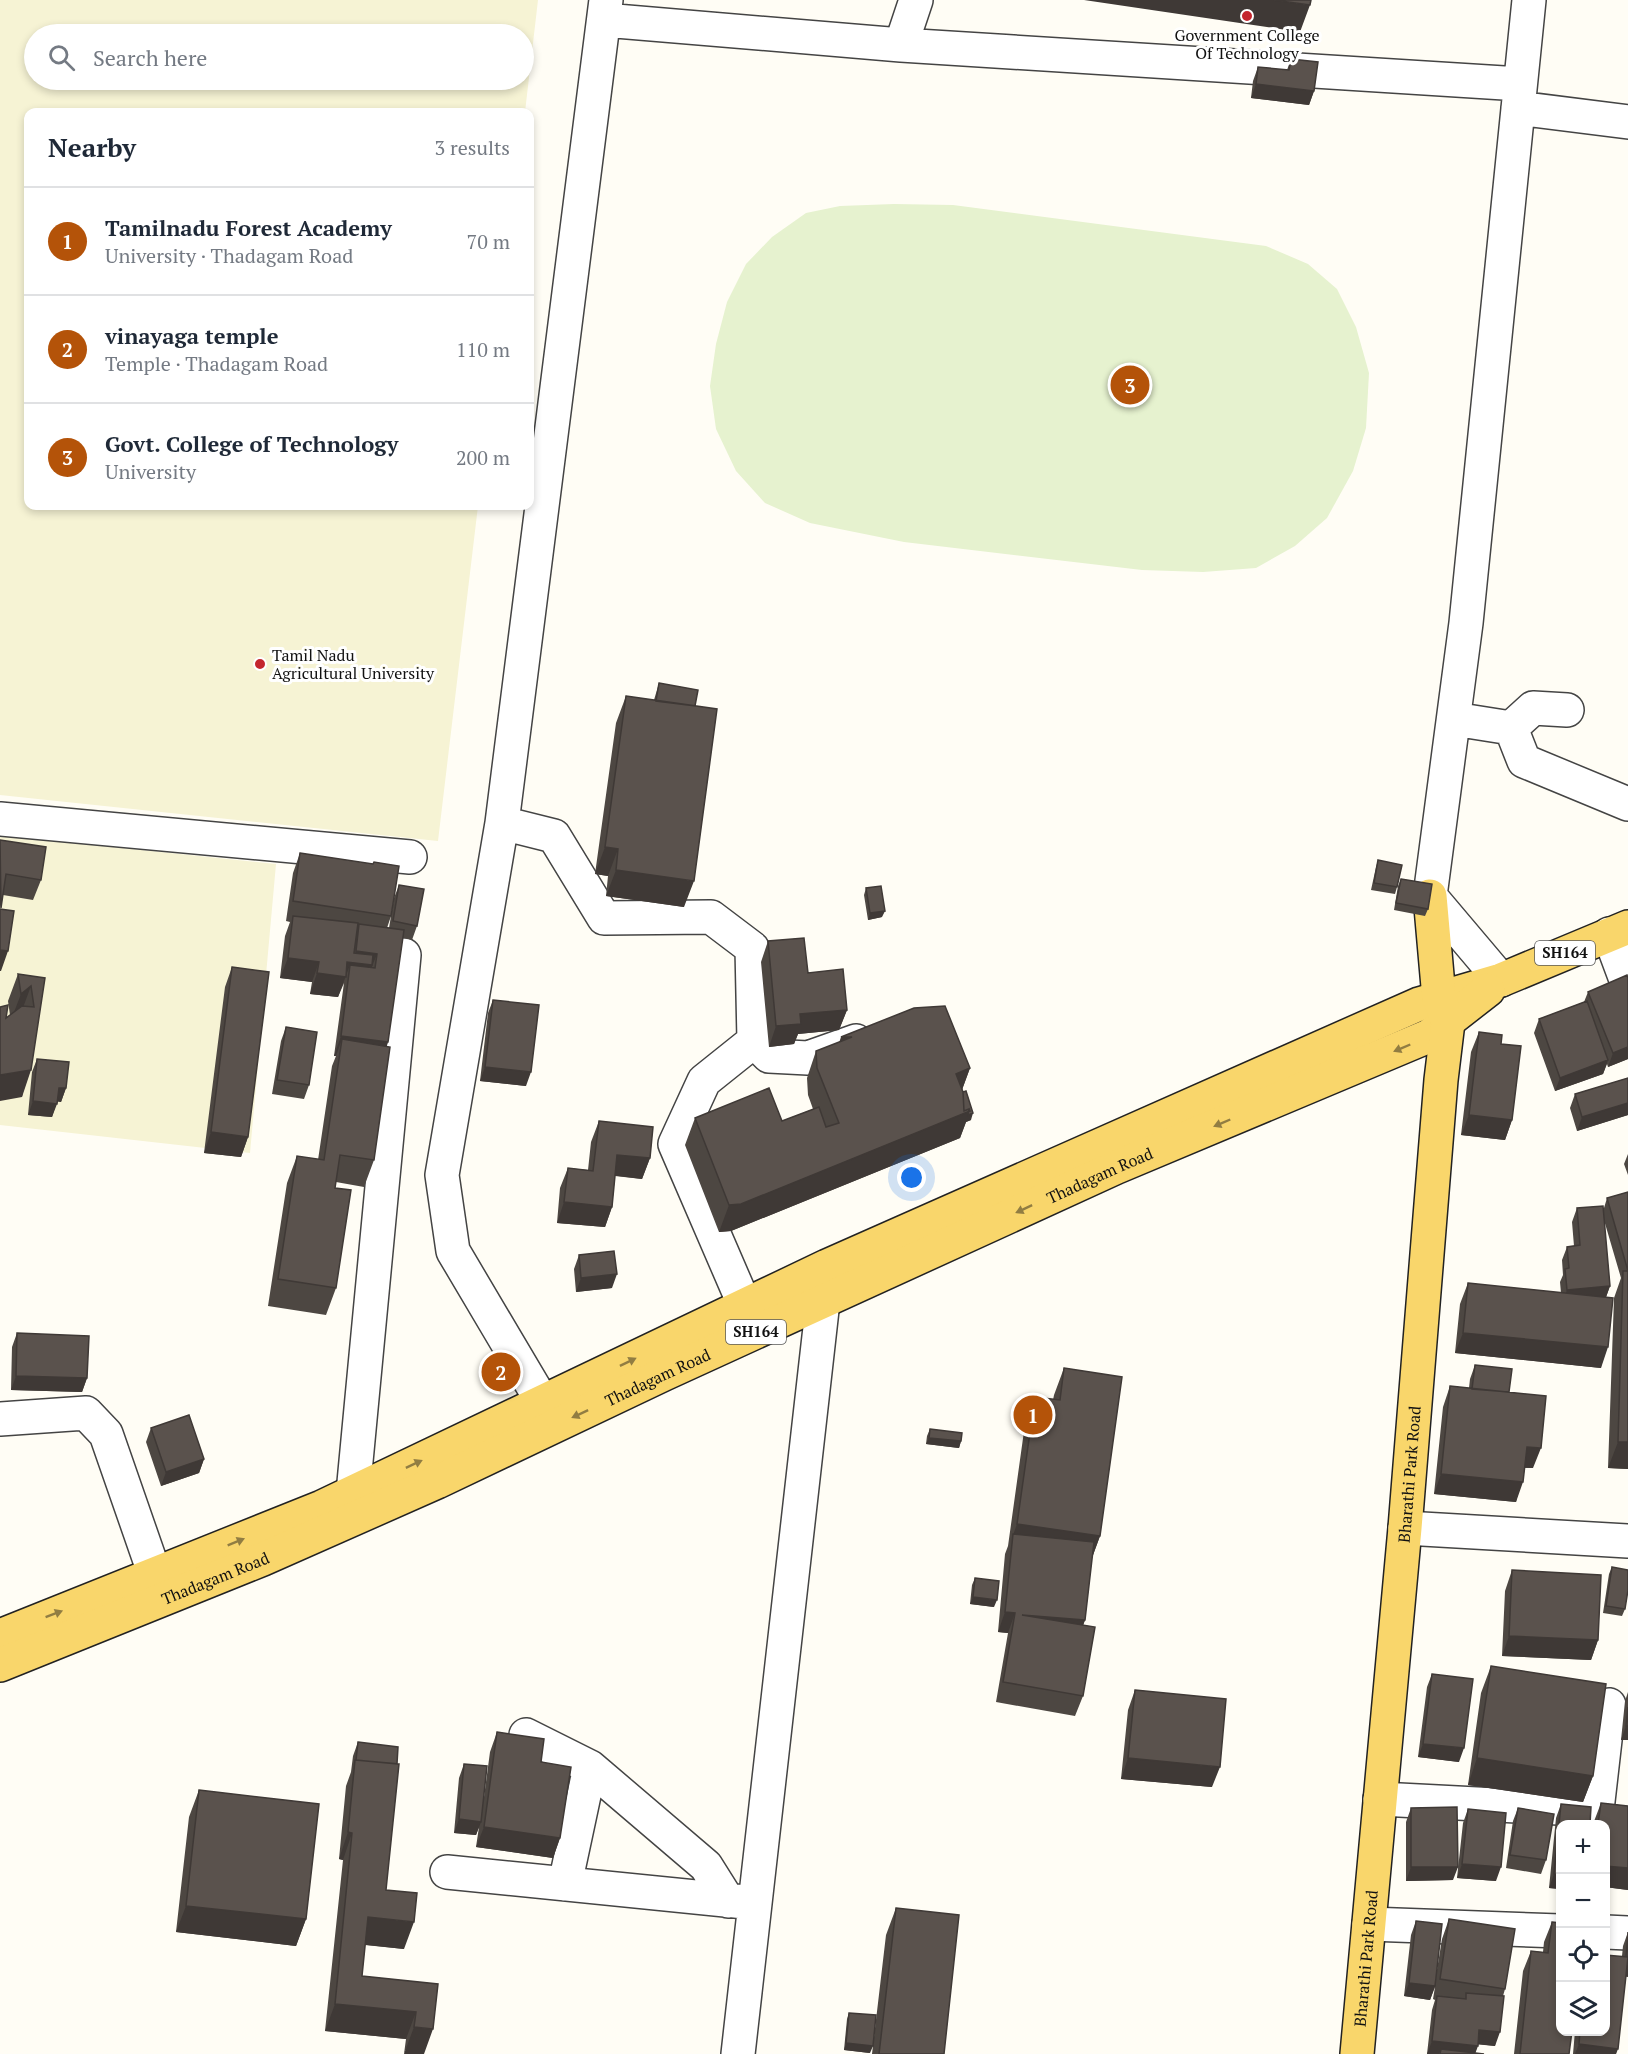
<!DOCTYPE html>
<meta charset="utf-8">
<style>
body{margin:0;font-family:"PT Serif",serif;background:#f2f2f3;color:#1f2937}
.controls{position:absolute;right:18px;bottom:18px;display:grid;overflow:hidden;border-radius:12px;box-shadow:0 3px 9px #0003}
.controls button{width:54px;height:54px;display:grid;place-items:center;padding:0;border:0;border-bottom:2px solid #e0e1e3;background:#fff;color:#1f2937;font:30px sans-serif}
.you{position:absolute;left:912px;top:1178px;width:21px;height:21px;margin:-15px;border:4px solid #fff;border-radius:50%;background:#1a73e8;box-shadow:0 0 0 9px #1a73e833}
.badge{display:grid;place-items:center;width:39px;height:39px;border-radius:50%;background:#b45309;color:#fff;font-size:20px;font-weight:700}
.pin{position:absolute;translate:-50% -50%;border:3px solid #fff;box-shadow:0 2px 6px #0006}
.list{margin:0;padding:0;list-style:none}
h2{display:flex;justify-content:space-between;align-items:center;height:78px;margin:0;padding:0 24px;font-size:26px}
h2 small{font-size:20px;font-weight:400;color:#747a83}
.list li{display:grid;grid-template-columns:39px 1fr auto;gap:18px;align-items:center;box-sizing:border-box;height:108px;padding:0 24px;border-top:2px solid #e0e1e3}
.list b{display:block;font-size:22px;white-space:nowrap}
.list p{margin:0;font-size:20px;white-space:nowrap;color:#747a83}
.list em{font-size:20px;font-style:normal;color:#747a83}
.icon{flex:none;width:33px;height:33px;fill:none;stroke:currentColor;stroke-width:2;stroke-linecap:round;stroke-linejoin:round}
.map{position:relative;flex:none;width:1628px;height:2054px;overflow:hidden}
.search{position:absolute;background:#fff;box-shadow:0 3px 9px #0003;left:24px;top:24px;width:510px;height:66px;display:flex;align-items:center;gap:15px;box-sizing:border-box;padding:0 21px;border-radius:33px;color:#747a83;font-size:22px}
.panel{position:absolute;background:#fff;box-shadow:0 3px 9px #0003;left:24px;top:108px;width:510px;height:402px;border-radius:12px}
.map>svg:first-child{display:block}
.farmland{fill:#f6f3d4;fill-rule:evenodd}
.pitch{fill:#e6f2cf}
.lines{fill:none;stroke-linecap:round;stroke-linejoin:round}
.minor-casing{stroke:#444;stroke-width:36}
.major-casing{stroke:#222;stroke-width:36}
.minor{stroke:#fff;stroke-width:33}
.major{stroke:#f9d66b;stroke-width:33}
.wall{fill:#4d4742}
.shaded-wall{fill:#3f3936}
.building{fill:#5a524d;stroke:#3f3936;stroke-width:1.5}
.oneway{fill:#917d42}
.poi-dot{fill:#c4262e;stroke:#fff;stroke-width:2}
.labels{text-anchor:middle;stroke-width:6;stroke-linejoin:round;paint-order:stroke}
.shield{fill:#fff;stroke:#585858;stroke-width:1.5}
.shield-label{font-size:15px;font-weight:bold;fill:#111}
.poi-label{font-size:16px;fill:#111;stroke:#fff}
.street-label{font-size:16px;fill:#111;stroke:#fff}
</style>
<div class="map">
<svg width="1628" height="2054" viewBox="0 0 1628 2054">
<rect width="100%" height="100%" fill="#fffdf5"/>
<path class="farmland" d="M0 0H538L525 112H28V506H478L438 841 0 795ZM34 34H524V80H34Z
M0 835 276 864 250 1153 0 1125Z"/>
<path class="pitch" d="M894 204 953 205 1266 246 1308 264 1337 289 1356 327 1369 373 1366 428 1353 471 1327 518 1295 546 1256 568 1203 572 1142 570 904 542 810 523 765 503 736 471 716 429 710 386 716 344 727 302 746 264 772 237 806 213 840 206Z"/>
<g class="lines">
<defs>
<path id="minor" d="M916 0 901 45 1520 84
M604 20 901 45
M1518 108 1628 122
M1567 710 1533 708 1511 728 1524 761 1628 804
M1454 719 1511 728
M0 819 410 857
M502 823 554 836 604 918 711 917 752 948 754 1041
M1609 934 1628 985
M1501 980 1430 896 1466 623 1529 0
M745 1306 675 1144 704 1081 754 1041 769 1056 808 1058 856 1041
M543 1403 453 1251 442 1175 502 823 606 0
M0 1419 86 1413 106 1434 155 1575
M353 1493 404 955
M1405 1528 1628 1541
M526 1735 590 1767 706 1866 728 1901
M1380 1799 1597 1810 1609 1705
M447 1872 755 1903
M565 1884 590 1767
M1369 1924 1560 1931
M1606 1932 1628 1933
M738 2054 823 1301"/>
<g id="major">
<path d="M0 1636 322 1507 827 1266 1419 1004 1501 980 1628 927"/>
<path id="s1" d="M0 1665 263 1559 437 1482 664 1374 1117 1167 1429 1036 1488 990"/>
<path id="s2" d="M1357 2054 1405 1528 1441 1080 1448 1022 1439 998 1430 896"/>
</g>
</defs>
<use href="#minor" class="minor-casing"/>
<use href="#major" class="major-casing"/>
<use href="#minor" class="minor"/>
<use href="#major" class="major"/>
</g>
<path class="wall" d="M1291 59 1314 91 1309 105 1251 98 1253 81 1258 67 1287 70Z
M659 683 695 706 684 907 606 896 608 876 595 874 616 723 626 696 654 700Z
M0 840 41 880 33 900 3 895 0 909 1 971H0Z
M300 853 391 916 387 928H389L394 898 399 885 417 926 412 940 402 938 387 1046 374 1160 364 1187 336 1182 335 1188 336 1288 326 1315 268 1306 287 1183 297 1156 318 1160 332 1066 336 1056H334L344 983 338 997 310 994 312 982 280 978 285 936 290 922 286 921 293 873Z
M1378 860 1397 887 1395 894 1371 890 1376 867Z
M1401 879 1428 909 1425 916 1394 910 1398 886Z
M866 888 882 917 868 920 864 895Z
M768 941 808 973 847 1010 839 1030 798 1034 794 1044 769 1047 761 962Z
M232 967 248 1137 241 1157 204 1153 225 987Z
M18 974 45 978 22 1097 6 1018 10 1015 8 1001Z
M1588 992 1628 1059 1608 1067 1607 1064 1603 1074 1555 1091 1534 1033 1539 1019 1584 1002Z
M493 1000 526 1086 480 1081 488 1013Z
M286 1027 309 1085 304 1099 272 1094 281 1041Z
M1479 1032 1501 1044 1512 1120 1505 1140 1461 1135 1471 1052Z
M816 1051 970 1068 962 1090 971 1120 966 1122 960 1138 731 1231 719 1232 685 1145 695 1118 782 1121 813 1109 808 1095 807 1078Z
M37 1059 66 1088 61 1102 57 1101 52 1117 28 1115 32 1072Z
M1628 1078V1115L1577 1131 1570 1108 1575 1094Z
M599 1121 650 1158 642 1179 615 1176 612 1207 605 1227 557 1223 560 1188 568 1168 588 1170 591 1142Z
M1628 1154V1175L1624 1164Z
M1628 1192V1469L1608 1468 1614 1298 1621 1278 1604 1220 1610 1286 1606 1297 1601 1368 1455 1353 1460 1304 1468 1283 1561 1293 1560 1282 1563 1275 1562 1260 1567 1247 1574 1246 1572 1222 1577 1208H1604L1607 1198Z
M579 1255 612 1288 576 1292 574 1269Z
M17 1333 87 1378 82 1392 11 1390 12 1347Z
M1475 1365 1509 1392 1533 1468H1524L1516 1502 1434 1494 1443 1407 1450 1386 1469 1388 1470 1379Z
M1064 1368 1100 1536 1092 1558 1085 1620 1083 1625V1696L1075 1716 996 1702 1008 1633 998 1632 1005 1554 1008 1546 1025 1424 1035 1397 1053 1400 1054 1395Z
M151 1428 204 1459 199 1473 161 1486 146 1442Z
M930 1429 961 1441 959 1448 926 1444 927 1436Z
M1612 1567 1625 1609 1622 1616 1603 1613 1609 1574Z
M1512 1570 1598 1640 1591 1660 1502 1656 1505 1591Z
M975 1578 994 1607 970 1604 972 1585Z
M1491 1666 1593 1776 1583 1802 1468 1785 1481 1693Z
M1432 1674 1459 1762 1418 1757 1427 1687Z
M1135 1690 1212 1787 1121 1779 1128 1710Z
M1628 1692V1740H1621L1625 1701Z
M497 1732 541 1762 560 1838 553 1858 476 1847 479 1827 476 1835 454 1833 459 1778 464 1764 484 1797 490 1752Z
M358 1742 386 1890 404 1949 365 1945 362 1976 438 1984 404 2054 406 2039 325 2031 343 1860 339 1859 346 1786 351 1772 353 1756Z
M199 1790 306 1919 296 1946 176 1932 189 1817Z
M1601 1803 1628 1806V1890L1605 1887V1824H1593Z
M1561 1804 1560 1824V1889L1549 1888 1556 1818Z
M1411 1808 1453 1880 1406 1881V1822Z
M1518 1808 1546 1860 1541 1874 1506 1868 1513 1821Z
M1468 1809 1496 1881 1457 1878 1463 1823Z
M896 1908 944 2054H872L886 1935Z
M1449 1919 1505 1989 1503 1996 1495 2046 1478 2044 1475 2053 1484 2054H1427L1432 2010 1435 2000 1433 1999 1435 1987 1430 2000 1404 1996 1411 1935 1416 1921 1435 1982 1442 1939Z
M1552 1922 1569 2054H1514L1523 1971 1531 1951 1543 1952 1544 1942Z
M1628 1932 1626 1977 1616 2054H1573L1575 2031H1605L1622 1956 1623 1946Z
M849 2013 870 2053 844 2050 847 2019Z"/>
<path class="shaded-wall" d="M1084 0H1274L1310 5 1300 32Z
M1256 84 1314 91 1309 105 1251 98Z
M605 847 618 849 608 876 595 874Z
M616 870 694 881 684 907 606 896Z
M885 911 882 917 868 920 870 913Z
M0 950 8 951 1 971H0Z
M356 951 377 954 369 974 350 965 338 997 310 994 317 973 347 962 352 963Z
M288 958 319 962 312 982 280 978Z
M31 986 21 1013 11 1020 21 994Z
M847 1010 839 1030 798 1034 794 1044 769 1047 776 1026 800 1014Z
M341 1036 388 1042 381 1062 342 1039 336 1056H334Z
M841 1037H852L832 1064Z
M1628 1047V1059L1608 1067 1613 1053Z
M1608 1060 1603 1074 1555 1091 1560 1078Z
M485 1067 531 1072 526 1086 480 1081Z
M970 1068 960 1095 956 1074Z
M31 1070 22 1097 0 1101V1075Z
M59 1088H66L61 1102 54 1101Z
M33 1101 57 1104 52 1117 28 1115Z
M1628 1103V1115L1577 1131 1582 1117Z
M970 1111 973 1113 971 1120 966 1122 960 1138 731 1231 719 1232 729 1205Z
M1469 1115 1512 1120 1505 1140 1461 1135Z
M211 1132 248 1137 241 1157 204 1153Z
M617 1155 650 1158 642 1179 610 1175Z
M564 1202 612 1207 605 1227 557 1223Z
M617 1274 612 1288 576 1292 581 1278Z
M1610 1286 1605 1300 1562 1303 1567 1290Z
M1463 1333 1608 1347 1601 1368 1455 1353Z
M16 1376 87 1378 82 1392 11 1390Z
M929 1438 961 1441 959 1448 926 1444Z
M1618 1442H1628V1469L1608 1468Z
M1527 1447 1541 1448 1533 1468 1519 1467Z
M204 1459 199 1473 161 1486 166 1472Z
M1441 1474 1523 1482 1516 1502 1434 1494Z
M1017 1524 1100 1536 1090 1563 1012 1538Z
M973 1597 997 1600 994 1607 970 1604Z
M1005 1612 1015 1613 1008 1633 998 1632Z
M1022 1615 1085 1620 1078 1640Z
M1509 1636 1598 1640 1591 1660 1502 1656Z
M1626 1726H1628V1740H1621Z
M1423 1744 1464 1748 1459 1762 1418 1757Z
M1128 1758 1220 1767 1212 1787 1121 1779Z
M1477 1758 1593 1776 1583 1802 1468 1785Z
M459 1819 481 1822 476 1835 454 1833Z
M484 1827 560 1838 553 1858 476 1847Z
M348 1832 352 1833 343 1860 339 1859Z
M1462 1864 1501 1867 1496 1881 1457 1878Z
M1605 1866 1628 1868V1890L1605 1887Z
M1411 1867H1458L1453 1880 1406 1881Z
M1554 1874 1560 1875V1889L1549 1888Z
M186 1906 306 1919 296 1946 176 1932Z
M368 1917 414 1922 404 1949 358 1944Z
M1628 1963V1977L1620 1976Z
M1409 1983 1435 1986 1430 2000 1404 1996Z
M335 2004 416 2012 406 2039 325 2031Z
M414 2027 433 2029 424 2054H404Z
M1479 2030 1500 2032 1495 2046 1474 2044Z
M1432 2041 1478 2046 1475 2054 1441 2049 1439 2054H1427Z
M846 2043 873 2046 870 2053 844 2050Z
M1579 2044 1618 2049 1616 2054H1575Z"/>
<path class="building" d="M1274 0H1311L1310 5Z
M1291 59 1318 62 1314 91 1256 84 1258 67 1289 70Z
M659 683 698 690 695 706 656 701Z
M626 696 717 709 694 881 616 870 618 849 605 847Z
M0 840 46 847 41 880 6 874 1 908Z
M300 853 373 864 374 862 399 866 391 916 293 901Z
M1378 860 1402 865 1397 887 1374 883Z
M1401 879 1432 884 1428 909 1396 903Z
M399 885 424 889 417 926 393 921Z
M881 886 885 911 870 913 866 888Z
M0 909 14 911 8 951 0 950Z
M293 916 358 923 354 953 373 955 372 965 347 962 346 977 317 973 319 962 288 958Z
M359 924 404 930 388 1042 341 1036 350 965 375 968 377 954 356 951Z
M804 938 808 973 843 969 847 1010 800 1014 801 1024 776 1026 768 941Z
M232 967 269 972 248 1137 211 1132Z
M18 974 45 978 31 1070 0 1075V1007L8 1005 6 1018 22 1006 34 1007 31 986 21 994Z
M1627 975 1628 978V1047L1613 1053 1588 992Z
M493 1000 539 1005 531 1072 485 1067Z
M1587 1001 1608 1060 1560 1078 1539 1019Z
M945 1006 970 1068 956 1074 963 1092 964 1111 969 1109 970 1111 741 1204 729 1205 695 1118 769 1088 782 1121 819 1107 826 1127 839 1123 817 1068 816 1051 852 1037H841L914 1008Z
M286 1027 317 1032 309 1085 277 1080Z
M1479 1032 1502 1035 1501 1044 1521 1046 1512 1120 1469 1115Z
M342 1039 390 1047 374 1160 340 1155 335 1188 351 1190 336 1288 278 1279 297 1156 324 1160Z
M37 1059 69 1062 66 1088H59L57 1104 33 1101Z
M1628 1078V1103L1582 1117 1575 1094Z
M966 1091 973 1113 968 1115 969 1109 964 1111 963 1092Z
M599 1121 653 1127 650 1158 617 1155 612 1207 564 1202 568 1168 593 1171Z
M1628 1192V1271L1607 1198Z
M1603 1206 1610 1286 1567 1290 1565 1269 1569 1268 1567 1247 1580 1245 1577 1208Z
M614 1251 617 1274 581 1278 579 1255Z
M1623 1271H1628V1442H1618Z
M1468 1283 1613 1298 1608 1347 1463 1333Z
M17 1333 89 1336 87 1378 16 1376Z
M1475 1365 1512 1369 1509 1392 1472 1389Z
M1064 1368 1122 1377 1100 1536 1017 1524 1035 1397 1060 1400Z
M1450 1386 1546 1396 1541 1448 1527 1447 1523 1482 1441 1474Z
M189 1415 204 1459 166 1472 151 1428Z
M930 1429 962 1433 961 1441 929 1438Z
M1013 1534 1094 1542 1085 1620 1022 1615 1095 1627 1083 1696 1003 1682 1015 1613 1005 1612Z
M1612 1567 1628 1570V1590L1625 1609 1606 1606Z
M1512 1570 1601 1575 1598 1640 1509 1636Z
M975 1578 999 1581 997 1600 973 1597Z
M1491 1666 1606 1684 1593 1776 1477 1758Z
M1432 1674 1473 1679 1464 1748 1423 1744Z
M1135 1690 1226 1699 1220 1767 1128 1758Z
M1628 1707V1726H1626Z
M497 1732 544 1739 541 1762 571 1767 560 1838 484 1827Z
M358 1742 398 1747 397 1764 356 1760Z
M355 1760 399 1764 386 1890 417 1893 414 1922 368 1917 362 1976 438 1984 433 2029 414 2027 416 2012 335 2004 352 1833 348 1832Z
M464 1764 487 1766 481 1822 459 1819Z
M199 1790 319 1804 306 1919 186 1906Z
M1601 1803 1628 1806V1868L1605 1866V1824H1598Z
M1561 1804 1591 1807 1590 1824H1560V1875L1554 1874Z
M1457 1807 1458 1867H1411V1808Z
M1518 1808 1554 1814 1546 1860 1510 1855Z
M1468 1809 1506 1813 1501 1867 1462 1864Z
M896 1908 959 1915 944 2054H879Z
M1449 1919 1515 1929 1505 1989 1440 1979Z
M1416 1921 1442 1924 1435 1986 1409 1983Z
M1552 1922 1560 1923V2031H1572L1569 2054H1520L1531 1951 1548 1953Z
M1628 1932V1957H1626Z
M1605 1955 1628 1957 1618 2049 1579 2044 1580 2031H1605Z
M1466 1993 1504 1996 1500 2032 1479 2030 1478 2046 1432 2041 1437 1996 1466 1999Z
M849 2013 876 2015 873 2046 846 2043Z
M1441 2049 1484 2054H1440Z"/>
<defs><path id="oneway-solid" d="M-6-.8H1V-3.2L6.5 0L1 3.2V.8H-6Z" transform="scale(1.5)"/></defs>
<g class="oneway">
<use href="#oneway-solid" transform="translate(1402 1048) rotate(157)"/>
<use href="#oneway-solid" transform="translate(1222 1123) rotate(157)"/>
<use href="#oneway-solid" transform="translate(1024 1209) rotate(155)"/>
<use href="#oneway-solid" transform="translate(628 1362) rotate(-26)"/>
<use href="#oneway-solid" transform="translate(580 1414) rotate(155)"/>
<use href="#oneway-solid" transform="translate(414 1464) rotate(-25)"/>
<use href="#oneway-solid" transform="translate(236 1542) rotate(-22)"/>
<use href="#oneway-solid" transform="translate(54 1614) rotate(-21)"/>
</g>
<g class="poi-dot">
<circle cx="1247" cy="16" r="6"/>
<circle cx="260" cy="664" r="6"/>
</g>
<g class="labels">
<g class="shield">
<rect x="1535" y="941" width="60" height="24" rx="4.5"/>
<rect x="726" y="1320" width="60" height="24" rx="4.5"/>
</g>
<g class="shield-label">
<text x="1565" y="958">SH164</text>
<text x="756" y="1337">SH164</text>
</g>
<g class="poi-label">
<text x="1247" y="41">Government College<tspan x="1247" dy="18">Of Technology</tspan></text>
<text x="272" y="661" text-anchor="start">Tamil Nadu<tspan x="272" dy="18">Agricultural University</tspan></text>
</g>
<g class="street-label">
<text dy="6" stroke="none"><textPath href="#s1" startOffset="1204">Thadagam Road</textPath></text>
<text dy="6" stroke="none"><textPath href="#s1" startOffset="718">Thadagam Road</textPath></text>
<text dy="6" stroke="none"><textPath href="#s2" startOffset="582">Bharathi Park Road</textPath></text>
<text dy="6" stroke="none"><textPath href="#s1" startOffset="232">Thadagam Road</textPath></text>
<text dy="6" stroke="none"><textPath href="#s2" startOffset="96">Bharathi Park Road</textPath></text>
</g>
</g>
</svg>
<div class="controls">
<button>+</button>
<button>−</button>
<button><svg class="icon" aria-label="locate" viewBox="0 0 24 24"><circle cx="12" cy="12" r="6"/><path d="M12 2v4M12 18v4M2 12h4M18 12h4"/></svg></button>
<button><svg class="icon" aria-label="layers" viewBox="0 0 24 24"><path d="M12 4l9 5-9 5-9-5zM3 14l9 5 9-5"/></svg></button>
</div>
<div class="you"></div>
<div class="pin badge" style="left:1033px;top:1415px">1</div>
<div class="pin badge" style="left:501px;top:1372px">2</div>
<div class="pin badge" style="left:1130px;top:385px">3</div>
<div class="search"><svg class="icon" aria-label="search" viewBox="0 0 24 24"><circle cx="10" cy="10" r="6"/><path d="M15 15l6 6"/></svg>Search here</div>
<section class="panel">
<h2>Nearby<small>3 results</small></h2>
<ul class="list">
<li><span class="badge">1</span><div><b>Tamilnadu Forest Academy</b><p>University · Thadagam Road</p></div><em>70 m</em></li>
<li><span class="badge">2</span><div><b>vinayaga temple</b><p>Temple · Thadagam Road</p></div><em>110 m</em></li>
<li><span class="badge">3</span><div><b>Govt. College of Technology</b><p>University</p></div><em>200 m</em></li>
</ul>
</section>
</div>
